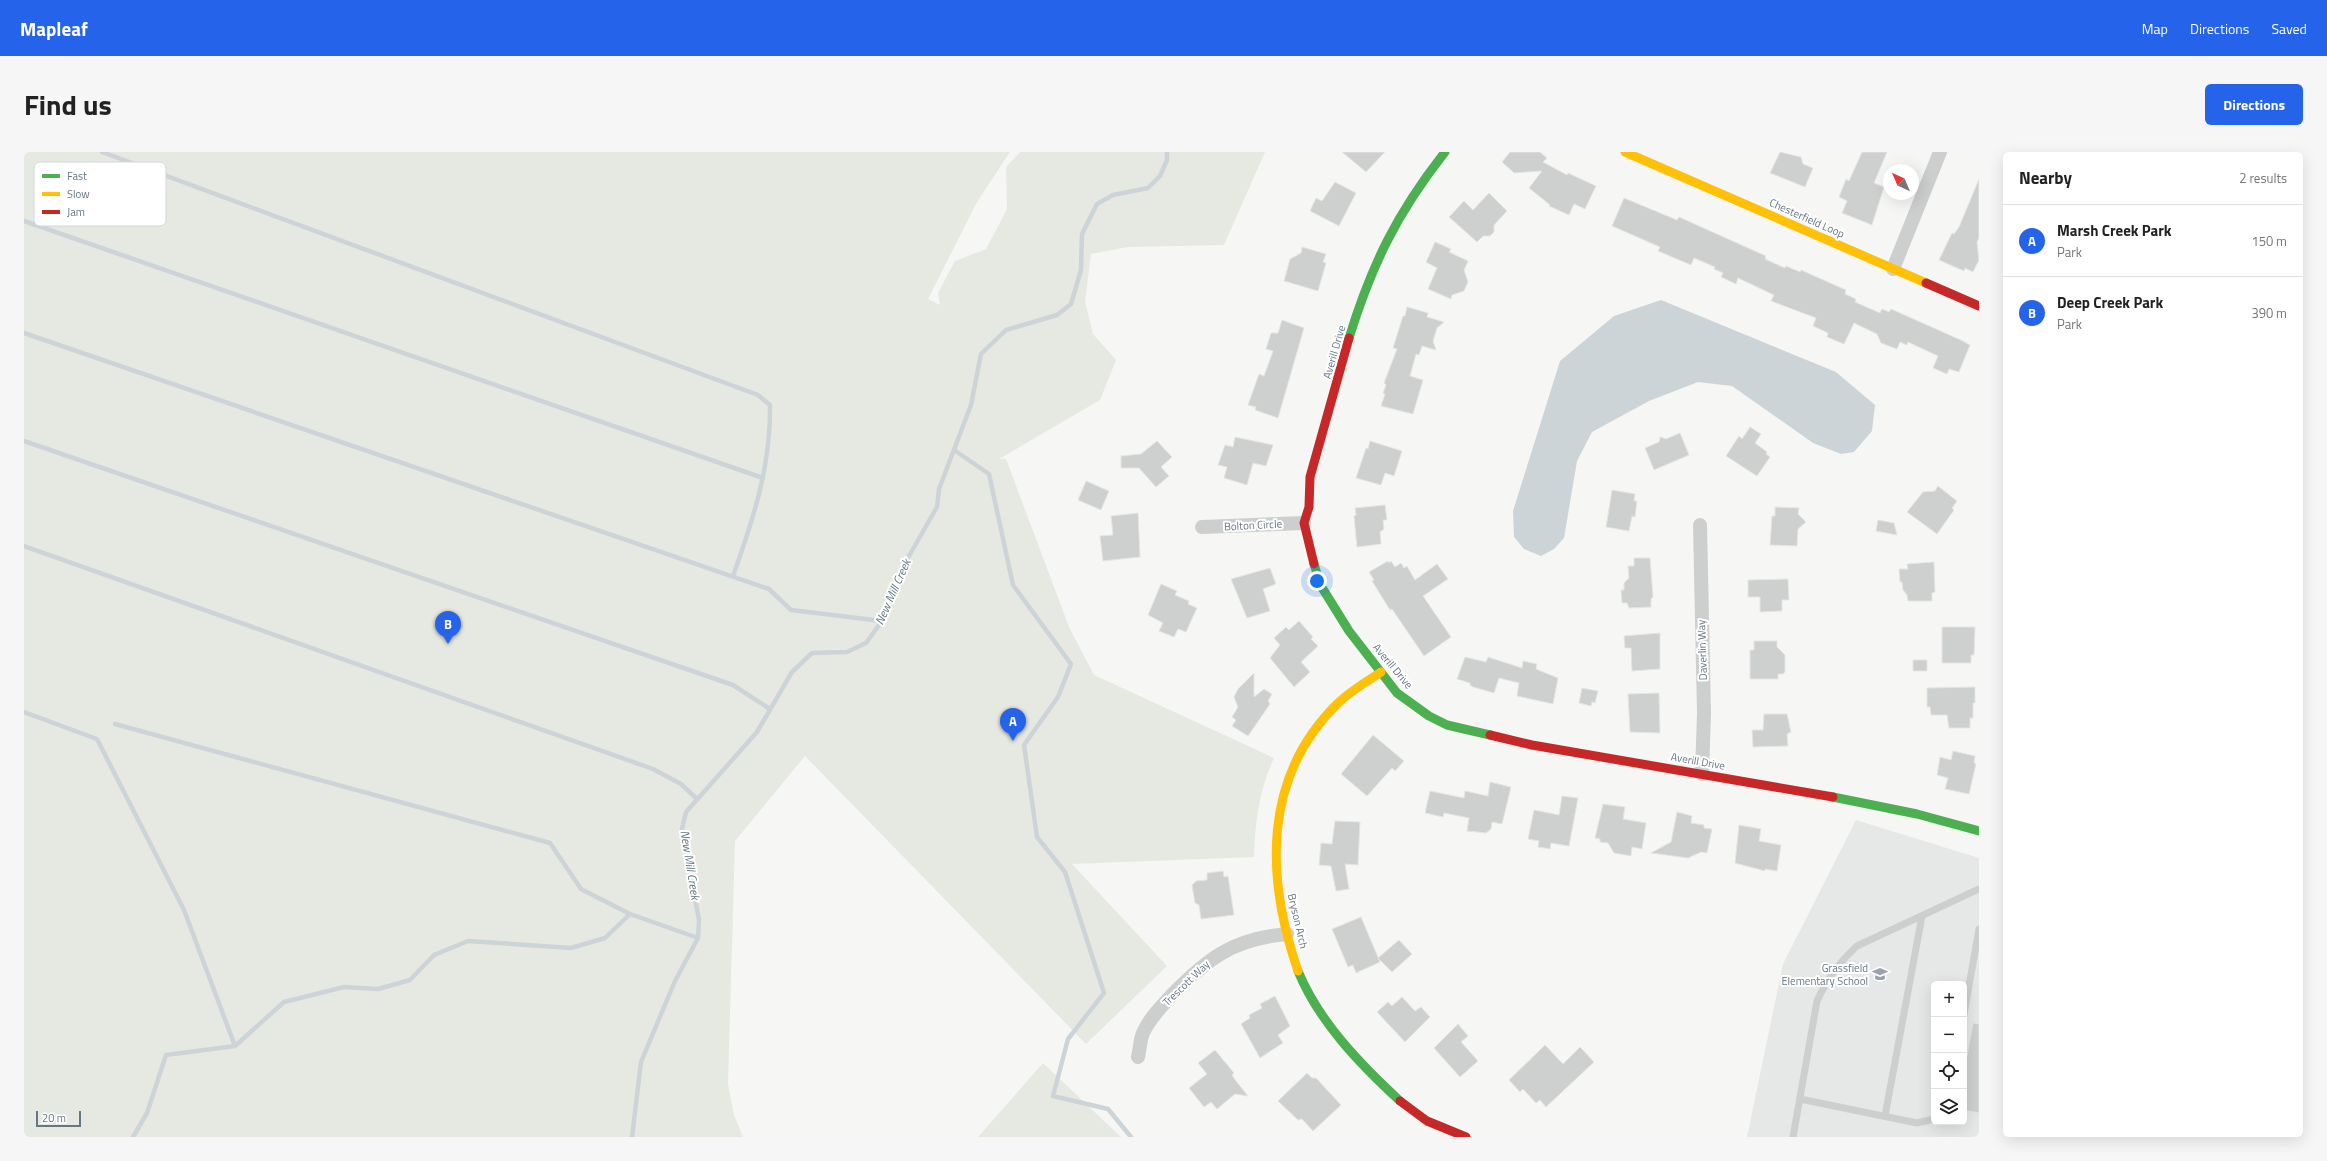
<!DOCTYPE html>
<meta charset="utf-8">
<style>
body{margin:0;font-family:"Titillium Web",sans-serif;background:#f6f6f6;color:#222}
.controls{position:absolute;right:12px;bottom:12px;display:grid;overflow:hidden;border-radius:6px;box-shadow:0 4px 16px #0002}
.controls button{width:36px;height:36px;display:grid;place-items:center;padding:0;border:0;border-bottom:1px solid #e0e0e0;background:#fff;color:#222;font:20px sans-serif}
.compass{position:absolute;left:1859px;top:12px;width:36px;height:36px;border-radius:50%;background:#fff;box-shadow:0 4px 16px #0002;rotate:316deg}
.scale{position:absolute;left:12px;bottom:10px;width:45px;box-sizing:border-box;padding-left:4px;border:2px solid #657685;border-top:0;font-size:11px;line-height:14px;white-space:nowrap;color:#657685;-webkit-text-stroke:3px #fff;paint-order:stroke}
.you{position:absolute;left:1293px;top:429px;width:14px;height:14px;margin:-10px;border:3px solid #fff;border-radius:50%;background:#1a73e8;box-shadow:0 0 0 6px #1a73e833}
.badge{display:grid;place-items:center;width:26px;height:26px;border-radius:50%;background:#2563eb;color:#fff;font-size:13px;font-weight:700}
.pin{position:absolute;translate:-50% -33px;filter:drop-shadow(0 1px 2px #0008)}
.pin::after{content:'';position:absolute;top:21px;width:14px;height:12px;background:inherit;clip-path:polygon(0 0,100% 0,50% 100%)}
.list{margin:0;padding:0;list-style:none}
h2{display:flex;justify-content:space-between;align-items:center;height:52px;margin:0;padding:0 16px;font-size:17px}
h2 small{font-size:13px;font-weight:400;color:#767676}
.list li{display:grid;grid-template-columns:26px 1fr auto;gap:12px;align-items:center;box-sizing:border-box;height:72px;padding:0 16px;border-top:1px solid #e0e0e0}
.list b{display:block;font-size:15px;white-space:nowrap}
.list p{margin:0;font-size:13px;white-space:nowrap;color:#767676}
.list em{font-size:13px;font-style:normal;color:#767676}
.icon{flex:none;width:22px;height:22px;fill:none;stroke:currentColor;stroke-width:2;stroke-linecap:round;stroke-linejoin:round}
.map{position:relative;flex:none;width:1955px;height:985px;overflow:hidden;border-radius:6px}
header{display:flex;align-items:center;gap:24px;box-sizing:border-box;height:56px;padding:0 20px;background:#2563eb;color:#fff}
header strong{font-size:19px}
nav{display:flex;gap:22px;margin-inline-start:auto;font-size:14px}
.intro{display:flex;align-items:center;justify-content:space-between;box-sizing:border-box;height:96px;padding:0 24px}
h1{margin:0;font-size:28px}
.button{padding:10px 18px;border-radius:6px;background:#2563eb;color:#fff;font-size:14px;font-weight:700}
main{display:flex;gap:24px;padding:0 24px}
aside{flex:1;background:#fff;border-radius:6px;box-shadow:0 4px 16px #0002}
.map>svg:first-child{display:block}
.built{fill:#e6e7e7;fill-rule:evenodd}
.green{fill:#e6e9e2}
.water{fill:#cdd4d7}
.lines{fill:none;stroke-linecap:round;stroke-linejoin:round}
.stream{stroke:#cdd4d7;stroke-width:4.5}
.building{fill:#ced0d0;stroke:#e5e5e4}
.lane{stroke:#cdcfcf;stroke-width:7}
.street{stroke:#cdcfcf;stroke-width:14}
.fast{stroke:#4caf50;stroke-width:9}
.slow{stroke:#ffc107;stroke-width:9}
.jam{stroke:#c62828;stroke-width:9}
.labels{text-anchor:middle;stroke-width:4;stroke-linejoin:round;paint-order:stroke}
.street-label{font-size:11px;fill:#657685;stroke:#fff}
.poi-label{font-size:11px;fill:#657685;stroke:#fff;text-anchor:end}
.water-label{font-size:12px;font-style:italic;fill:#617781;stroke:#fff}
.key{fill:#fff;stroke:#d1d6da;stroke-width:1}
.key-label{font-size:11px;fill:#657685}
</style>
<header>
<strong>Mapleaf</strong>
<nav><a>Map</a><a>Directions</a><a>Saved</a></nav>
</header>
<div class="intro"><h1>Find us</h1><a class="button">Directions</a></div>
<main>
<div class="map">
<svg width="1955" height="985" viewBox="0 0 1955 985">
<rect width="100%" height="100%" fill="#f6f6f4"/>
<path class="built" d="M1832 668 1955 706V985H1723L1759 812ZM1910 832H1940V970H1910Z"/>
<path class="green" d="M0 0H986L953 50 904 147 916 153 914 141 931 109 962 97 983 57 982 15 996 0H1241L1200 93 1104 95 1067 102 1061 150 1069 182 1092 208 1076 248 975 307H982L1045 475 1070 523 1250 606C1235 638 1231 671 1230 705L1048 712 1143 814 1062 892 781 604 711 689 704 932 710 963 719 985H0Z
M1019 911 1097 985H954Z"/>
<path class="water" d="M1637 148 1812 220 1851 253 1848 279 1830 300 1817 302 1789 291 1708 234 1674 230 1625 249 1568 280 1553 309 1540 386 1530 397 1517 404 1500 397 1490 385 1489 359 1536 209 1590 164Z"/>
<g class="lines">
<path class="stream" d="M78 0 734 243 746 253C747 314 729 368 709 424
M0 69 739 326
M0 181 745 437 767 458 858 469
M0 289 709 533 746 557
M930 298 965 322 989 433 1047 512 1034 545 1000 593 1013 685 1041 720 1080 841 1044 887 1029 944 1084 957 1107 985
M0 394 629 617 657 632 673 647
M0 560 73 587 160 758 211 894
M91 572 526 691 557 737 606 762
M109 985 123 961 142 903 211 894 260 850 320 835 354 837 386 828 410 803 444 789 547 796 581 786 606 762 674 786
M608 985 617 910 651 829 674 786 675 768 658 677 662 660 733 580 768 520 788 501 823 500 842 491 858 469 885 404 913 355 915 337 947 253 957 202 982 178 1033 163 1047 152 1057 118 1058 82 1073 52 1089 43 1124 36 1136 24 1143 8V0"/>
</g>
<path class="building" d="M1318 0H1361L1342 20Z
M1486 0H1516L1523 6 1519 10 1543 23 1544 21 1572 34 1561 57 1550 52 1545 63 1525 54 1526 53 1505 36 1518 19 1490 21 1478 10Z
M1756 0 1777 5 1779 12 1789 16 1781 35 1746 21Z
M1838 0H1863L1850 31 1860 35 1848 73 1818 61 1823 49 1815 45 1822 27 1825 29Z
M1955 27V86L1953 90 1955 108 1949 120 1941 116 1940 119 1915 108 1928 81 1930 82 1935 75Z
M1311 30 1332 41 1315 74 1286 59 1292 46 1298 49Z
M1465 41 1483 59 1470 73V80L1466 84H1459L1453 90 1425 65 1440 49 1449 58Z
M1600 46 1653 68 1655 65 1742 104 1741 107 1761 116 1762 114 1776 120 1777 118 1822 138 1821 142 1832 147 1831 150 1856 161 1858 157 1865 160 1867 157 1939 189 1946 193 1935 220 1925 217 1923 222 1909 216 1914 204 1884 190 1883 193 1876 190 1873 197 1857 191 1853 182 1830 171 1820 192 1803 185 1804 181 1789 174 1792 166 1747 149 1750 143 1714 126 1712 132 1697 125 1699 121 1690 117 1691 115 1670 106 1667 113 1634 99 1636 95 1588 74Z
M1411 90 1427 97 1425 100 1444 109 1440 118 1444 130 1440 139 1428 143 1427 147 1404 137 1413 116 1402 110Z
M1278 95 1302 102 1299 110 1302 111 1294 139 1260 129 1266 107 1277 101Z
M1383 155 1404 161 1403 165 1420 170 1413 176 1409 189 1412 198 1398 194 1395 203 1392 202 1386 224 1399 228 1389 262 1357 254 1361 242 1359 241 1362 233 1360 231 1373 197 1369 196 1379 164H1381Z
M1258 168 1280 176 1254 266 1231 258 1232 255 1224 253 1235 222 1240 224 1249 199 1242 197 1247 181H1254Z
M1726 275 1737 282 1731 291 1743 300 1742 302 1746 305 1733 324 1702 304 1715 284 1718 287Z
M1656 281 1665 303 1630 318 1621 296 1635 290 1636 285 1642 287Z
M1211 285 1249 293 1242 314 1229 311 1223 333 1200 326 1203 315 1194 313 1201 293 1209 295Z
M1133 289 1148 305 1137 315 1145 324 1132 335 1115 316H1097V304L1117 302Z
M1346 289 1378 299 1370 324 1361 321 1357 333 1332 326 1342 296 1344 297Z
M1062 329 1085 339 1077 358 1054 348Z
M1914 334 1933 349 1928 356 1930 358 1913 382 1883 360 1899 340 1911 339Z
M1588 338 1611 342 1610 349H1613L1611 365 1608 364 1605 379 1582 375Z
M1361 353 1363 368H1359L1360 377 1356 380 1357 392 1333 395 1330 364 1332 363 1331 356Z
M1751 355 1775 356 1774 362 1782 370 1774 377 1773 394 1746 393 1748 364H1751Z
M1114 361 1116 405 1079 409 1076 384 1089 383 1087 364Z
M1854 368 1870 371 1873 383 1852 379Z
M1610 406H1626L1629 445 1627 447V455L1605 456 1603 451H1598L1597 438H1600V431L1605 426 1604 414H1610Z
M1364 409 1365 411 1367 409 1371 415 1377 411 1380 416 1383 414 1391 428 1413 412 1424 427 1399 444 1427 485 1400 504 1368 457 1366 458 1348 429 1350 428 1345 420Z
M1910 410 1911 440 1908 441V449H1884L1883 443 1879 438 1878 430H1876L1875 417H1884L1883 412Z
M1246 416 1252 432 1239 437 1246 459 1223 466 1207 427Z
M1764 427 1765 448H1758V459L1736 460V445H1724V428Z
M1137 432 1153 439 1151 443 1165 449 1164 452 1173 456 1162 480 1154 477 1150 485 1135 479 1139 471 1124 463Z
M1275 469 1289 485 1287 487 1294 494 1277 510 1286 520 1270 535 1246 506 1256 493 1250 486 1262 475 1265 478Z
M1918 475H1951L1950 503H1947V511H1918Z
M1636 481V517L1608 519 1607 496H1601L1600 484Z
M1730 489H1753V495L1761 503V520L1759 522H1754V527H1726V498H1730Z
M1441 505 1462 510 1464 505 1498 516 1499 509 1513 512 1512 517 1534 526 1529 552 1493 544 1495 531 1475 526 1470 541 1449 535 1446 533V531L1433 527Z
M1889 508H1903V519H1889Z
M1230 521V545L1240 537 1248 542 1244 549 1246 552 1224 584 1208 574 1212 568 1208 565 1214 555 1210 545 1214 537Z
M1951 535V551H1949V566H1946V576H1925L1923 563H1907L1906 555H1903V536Z
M1558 536 1574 539 1571 551 1568 550 1567 554 1555 551Z
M1635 541 1636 581 1606 580 1604 542Z
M1740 562H1763L1767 580 1763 582 1764 594 1729 595 1728 578H1739Z
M1349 583 1380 609 1371 619 1368 616 1343 644 1317 622Z
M1929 599 1951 604 1950 611 1952 612 1945 642 1921 637 1924 626 1913 623 1916 605 1927 608Z
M1466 630 1487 635 1478 672 1468 670 1467 677 1462 681 1443 679 1445 666 1420 661 1419 665 1401 661 1406 639 1440 646 1441 639 1464 644Z
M1538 644 1554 646 1545 694 1527 691 1526 697 1514 695 1515 689 1504 687 1510 658 1535 663Z
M1579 652 1601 655 1599 667 1622 671 1618 697 1608 695 1607 704 1590 701 1584 691 1576 690V687L1571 686Z
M1653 660 1668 664 1667 671 1680 673V676L1688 677 1683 701 1677 700 1664 706 1627 701 1647 690Z
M1311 669 1336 670 1334 713 1321 712 1325 737 1312 739 1307 714 1295 713 1297 691 1308 692Z
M1715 673 1737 677 1735 689 1757 693 1753 719 1741 717V719L1711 711Z
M1199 719 1200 725 1204 724 1210 763 1177 767 1175 753 1171 751 1168 733 1172 729 1183 728V721Z
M1337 765 1356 810 1332 821 1329 813 1324 815 1308 777Z
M1375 788 1388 802 1368 820 1354 806Z
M1251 844 1266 874 1254 883 1259 891 1236 906 1217 872 1226 866 1225 863 1238 856 1236 852Z
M1378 845 1391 859 1397 855 1406 865 1381 890 1353 860 1364 850 1368 854Z
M1949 871 1955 872V961L1940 958V920Z
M1434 872 1444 884 1437 890 1454 909 1436 925 1410 896Z
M1521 893 1539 912 1556 895 1570 910 1522 955 1516 948 1512 951 1499 937 1496 940 1485 928Z
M1191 898 1210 921 1208 923 1212 929 1224 944 1211 942 1193 957 1187 950 1180 955 1165 936 1183 922 1174 911Z
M1283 921 1288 926H1292L1317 953 1289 979 1278 967 1274 968 1254 949Z"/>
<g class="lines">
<path class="lane" d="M1940 862 1955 777
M1776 947 1893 971 1910 967
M1861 964 1898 764
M1769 985 1793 849C1803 827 1815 810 1833 794L1955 737"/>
<path class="street" d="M1869 117 1916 0
M1676 373 1680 561 1678 622
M1178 375 1280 371
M1114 905C1116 897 1116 888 1119 881 1125 867 1137 855 1147 844 1184 806 1209 787 1263 782"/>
<path class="fast" d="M1325 186C1348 112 1373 61 1421 0
M1290 412 1297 434 1325 479 1373 541 1405 564 1423 573 1466 583
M1809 645 1893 662 1955 679
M1274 819C1295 870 1336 912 1376 949"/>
<path class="slow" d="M1601 0 1902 131
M1274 819C1242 726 1238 626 1313 552 1326 539 1342 530 1357 520"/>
<path class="jam" d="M1902 131 1955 154
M1290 412 1280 371 1285 355 1286 325 1325 186
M1466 583 1508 593 1809 645
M1376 949 1403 969 1442 985"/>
</g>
<defs>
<symbol id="school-bare" viewBox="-9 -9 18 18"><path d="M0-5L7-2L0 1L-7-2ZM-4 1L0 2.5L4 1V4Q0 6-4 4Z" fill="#98a3ac" stroke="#fff" stroke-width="2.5" paint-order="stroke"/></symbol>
</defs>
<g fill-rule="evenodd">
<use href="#school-bare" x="1845" y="811" width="22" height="22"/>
</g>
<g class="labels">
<g class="street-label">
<text transform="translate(1783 66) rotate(24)" y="4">Chesterfield Loop</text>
<text transform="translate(1310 200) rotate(-74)" y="4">Averill Drive</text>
<text transform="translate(1229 373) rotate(-3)" y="4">Bolton Circle</text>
<text transform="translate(1678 498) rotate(-92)" y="4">Daverlin Way</text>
<text transform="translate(1369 514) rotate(50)" y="4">Averill Drive</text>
<text transform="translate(1674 609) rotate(10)" y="4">Averill Drive</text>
<text transform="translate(1274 769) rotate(77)" y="4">Bryson Arch</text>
<text transform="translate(1162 831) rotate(-44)" y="4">Trescott Way</text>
</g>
<g class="poi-label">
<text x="1844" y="820">Grassfield<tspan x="1844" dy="13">Elementary School</tspan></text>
</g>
<g class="water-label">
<text transform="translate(869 440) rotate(-66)" y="4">New Mill Creek</text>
<text transform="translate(666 713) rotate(81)" y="4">New Mill Creek</text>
</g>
</g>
<rect x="10" y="10" width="132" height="64" rx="6" class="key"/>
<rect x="18" y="22" width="18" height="4" fill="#4caf50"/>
<rect x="18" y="40" width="18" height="4" fill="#ffc107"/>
<rect x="18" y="58" width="18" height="4" fill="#c62828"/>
<g class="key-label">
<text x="43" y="28">Fast</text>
<text x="43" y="46">Slow</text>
<text x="43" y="64">Jam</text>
</g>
</svg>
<div class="controls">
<button>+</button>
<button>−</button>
<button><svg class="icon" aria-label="locate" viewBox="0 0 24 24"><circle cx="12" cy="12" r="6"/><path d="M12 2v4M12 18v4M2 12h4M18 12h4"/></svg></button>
<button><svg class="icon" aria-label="layers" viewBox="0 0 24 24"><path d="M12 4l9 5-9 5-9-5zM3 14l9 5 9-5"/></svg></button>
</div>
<svg class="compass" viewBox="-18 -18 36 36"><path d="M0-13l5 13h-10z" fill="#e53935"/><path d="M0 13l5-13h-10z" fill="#767676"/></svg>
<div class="scale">20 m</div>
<div class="you"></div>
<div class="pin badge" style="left:989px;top:589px">A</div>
<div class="pin badge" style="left:424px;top:492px">B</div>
</div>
<aside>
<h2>Nearby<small>2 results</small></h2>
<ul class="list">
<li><span class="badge">A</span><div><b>Marsh Creek Park</b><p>Park</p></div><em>150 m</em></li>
<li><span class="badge">B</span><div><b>Deep Creek Park</b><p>Park</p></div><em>390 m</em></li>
</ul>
</aside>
</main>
